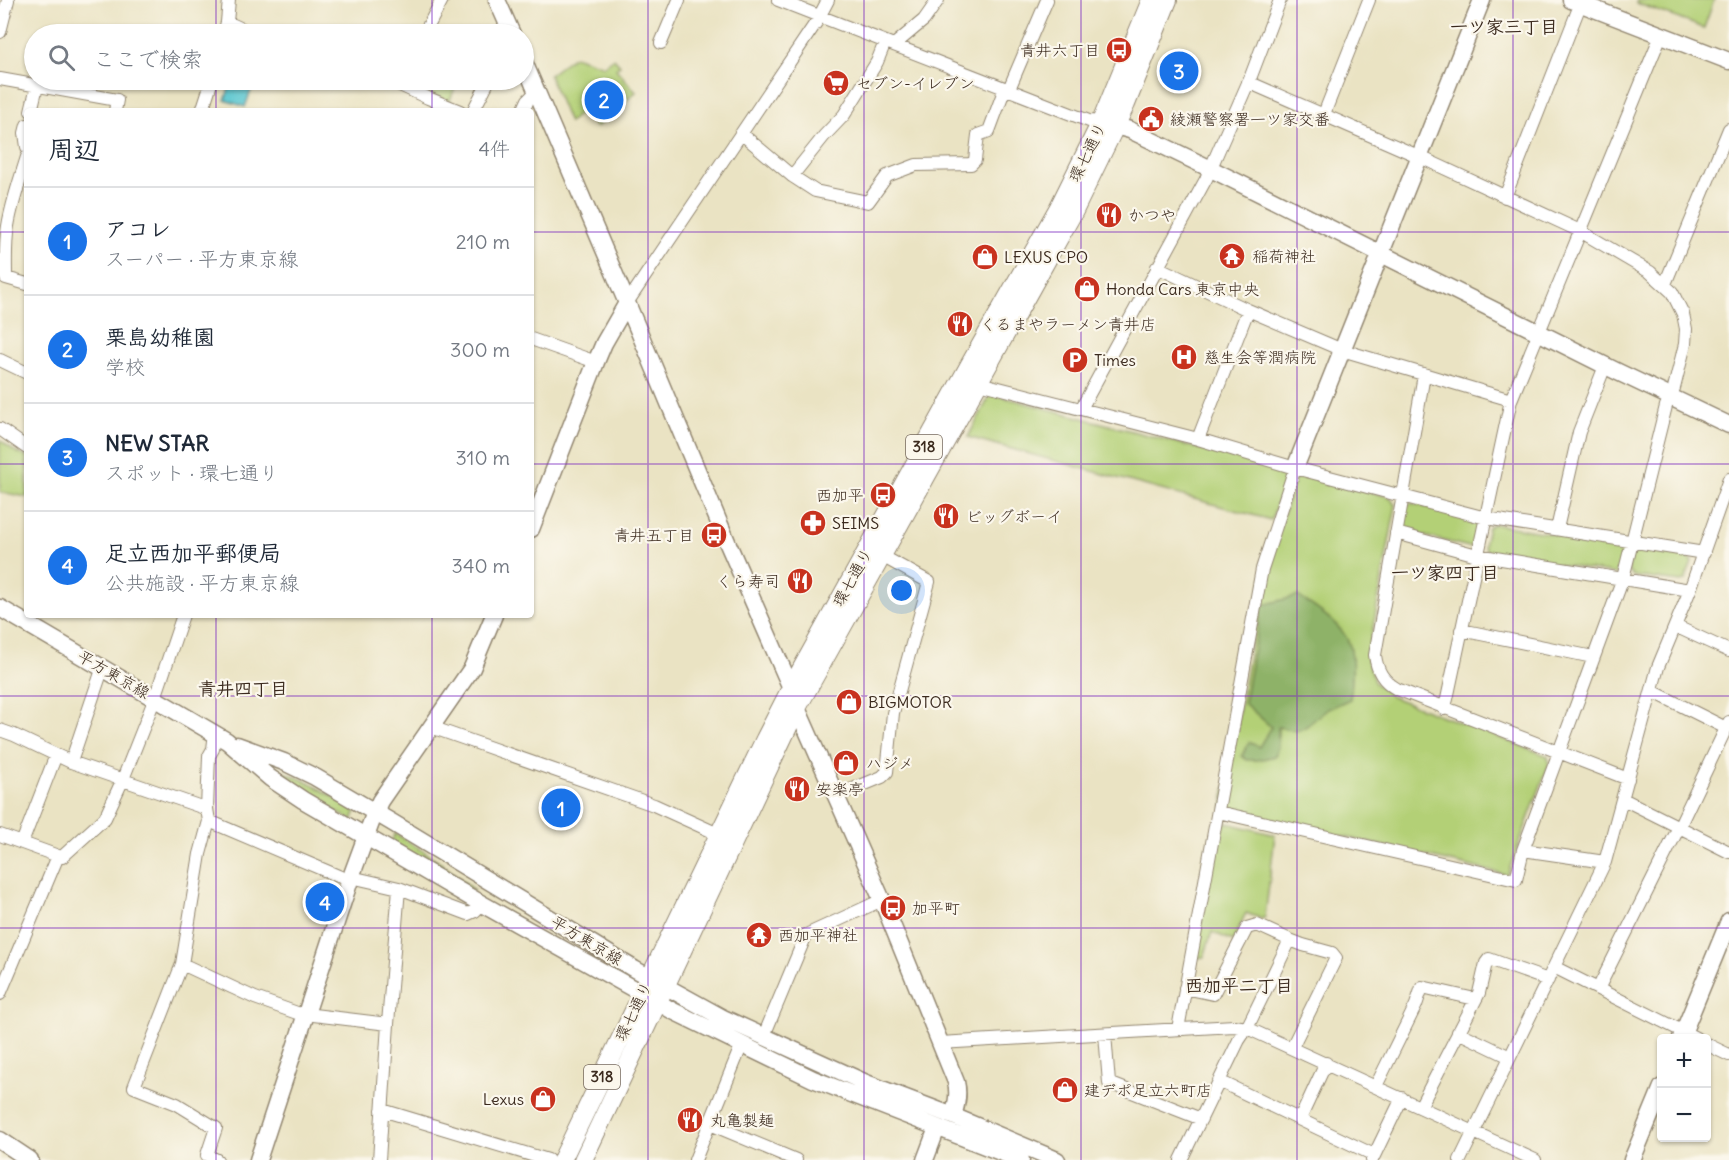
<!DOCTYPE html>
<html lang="ja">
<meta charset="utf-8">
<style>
body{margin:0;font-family:Delius,"Klee One",sans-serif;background:#f2f2f3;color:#1f2937}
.controls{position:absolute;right:18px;bottom:18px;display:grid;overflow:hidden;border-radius:6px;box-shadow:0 2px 4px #0004}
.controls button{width:54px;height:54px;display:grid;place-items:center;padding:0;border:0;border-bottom:2px solid #e0e1e3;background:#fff;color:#1f2937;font:30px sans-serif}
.you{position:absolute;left:902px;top:591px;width:21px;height:21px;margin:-15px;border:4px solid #fff;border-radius:50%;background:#1a73e8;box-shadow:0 0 0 9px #1a73e833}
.badge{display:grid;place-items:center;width:39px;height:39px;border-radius:50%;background:#1a73e8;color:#fff;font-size:20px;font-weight:700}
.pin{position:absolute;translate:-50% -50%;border:3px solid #fff;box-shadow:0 2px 6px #0006}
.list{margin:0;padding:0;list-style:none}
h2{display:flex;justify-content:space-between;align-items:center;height:78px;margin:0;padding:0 24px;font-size:26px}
h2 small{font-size:20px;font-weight:400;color:#747a83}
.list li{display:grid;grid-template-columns:39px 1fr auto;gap:18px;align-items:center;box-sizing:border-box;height:108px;padding:0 24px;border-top:2px solid #e0e1e3}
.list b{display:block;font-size:22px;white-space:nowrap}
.list p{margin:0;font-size:20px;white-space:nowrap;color:#747a83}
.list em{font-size:20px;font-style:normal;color:#747a83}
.icon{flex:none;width:33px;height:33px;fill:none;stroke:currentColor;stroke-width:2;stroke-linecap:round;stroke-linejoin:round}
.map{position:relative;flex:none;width:1729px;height:1160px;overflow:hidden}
.search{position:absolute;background:#fff;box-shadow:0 2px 4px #0004;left:24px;top:24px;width:510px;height:66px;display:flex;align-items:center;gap:15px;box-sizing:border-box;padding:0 21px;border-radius:33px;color:#747a83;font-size:22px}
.panel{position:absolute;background:#fff;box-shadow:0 2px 4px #0004;left:24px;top:108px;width:510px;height:510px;border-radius:6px}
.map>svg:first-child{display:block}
.green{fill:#b3d076;stroke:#777d4a;stroke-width:1.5}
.forest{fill:#8eb267;stroke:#646e42;stroke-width:1.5}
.water{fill:#59c6d0;stroke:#4a7877;stroke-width:1.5}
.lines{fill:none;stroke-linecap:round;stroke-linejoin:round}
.street-casing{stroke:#928670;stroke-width:14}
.secondary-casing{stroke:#928670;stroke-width:19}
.primary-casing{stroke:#928670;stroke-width:20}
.street{stroke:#fff;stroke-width:12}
.secondary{stroke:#fff;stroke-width:16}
.primary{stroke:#fff;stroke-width:18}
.grid{fill:none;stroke:#7b2cbf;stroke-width:1.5;stroke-opacity:0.55}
.labels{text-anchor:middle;stroke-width:4.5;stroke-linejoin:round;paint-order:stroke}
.shield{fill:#fbf7ec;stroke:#75685c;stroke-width:1.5}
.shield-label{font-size:15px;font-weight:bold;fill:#3b2a1e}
.poi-label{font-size:16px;fill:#3b2a1e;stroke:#fbf7ec;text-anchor:start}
.street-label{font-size:16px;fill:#3b2a1e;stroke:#fbf7ec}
.neighbourhood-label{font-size:18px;font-weight:bold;fill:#3b2a1e;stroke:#fbf7ec}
</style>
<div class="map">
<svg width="1729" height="1160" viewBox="0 0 1729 1160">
<rect width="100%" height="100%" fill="#fbf7ec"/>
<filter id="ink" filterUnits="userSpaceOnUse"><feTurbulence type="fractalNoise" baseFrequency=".0167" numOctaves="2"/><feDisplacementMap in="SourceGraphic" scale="12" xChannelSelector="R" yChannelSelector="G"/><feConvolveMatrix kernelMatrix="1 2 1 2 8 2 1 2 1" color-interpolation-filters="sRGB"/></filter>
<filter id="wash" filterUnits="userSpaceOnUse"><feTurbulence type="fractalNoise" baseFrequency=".008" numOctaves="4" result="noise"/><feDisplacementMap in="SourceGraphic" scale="24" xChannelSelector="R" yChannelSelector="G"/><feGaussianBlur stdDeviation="1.35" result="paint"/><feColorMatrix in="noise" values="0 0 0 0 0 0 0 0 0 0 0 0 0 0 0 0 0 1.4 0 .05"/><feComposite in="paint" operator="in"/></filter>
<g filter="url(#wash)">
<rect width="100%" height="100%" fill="#eae3c3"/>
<path class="green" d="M1637 0H1714L1704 28 1636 3Z
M574 56 604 66 614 58 620 65 616 69 636 92 596 127 582 111 569 123 549 75Z
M410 80H455L457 83 449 102 413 86Z
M991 394 1284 471 1287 474 1271 520 968 437Z
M0 440 16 452 27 457V497L0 492Z
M1300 474 1390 497 1396 505 1367 659 1374 682 1392 697 1548 756 1549 764 1507 875 1222 808 1264 571 1296 477Z
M1411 503 1475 520 1479 527 1474 545 1469 547 1404 531 1401 525 1404 506Z
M1494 524 1622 546 1625 551 1621 569 1615 574 1488 552 1484 546 1488 527Z
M1637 548 1688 557 1692 562 1685 580 1681 582 1633 576 1628 571 1632 552Z
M275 768 312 784 356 810 352 821 305 793Z
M1220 821 1275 835 1265 917 1262 919 1246 913 1233 941 1212 932 1204 957 1194 958Z
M395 833 437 860 474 890 473 891 391 843Z"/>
<path class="forest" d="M1298 596C1315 608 1341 623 1349 643 1355 658 1352 684 1350 699L1328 709 1304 728 1296 731 1278 727V746L1275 756 1258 760H1247L1242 756 1249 742 1259 747 1271 727 1244 703 1262 605Z"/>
<path class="water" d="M232 80H255L245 107 225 100Z"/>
</g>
<g filter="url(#ink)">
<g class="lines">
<defs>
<path id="street" d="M778 0 1089 121 1101 122
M227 22 253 34
M0 32 8 0
M224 34 227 22 229 0
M424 34 442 0
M661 43 679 0
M894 45 924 20 938 0
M0 79 117 100 115 111
M389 80 428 98 460 111
M1009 89 1047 0
M31 111 37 86
M202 111 212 80
M473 111 489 80
M523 111 528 100 536 92
M1324 114 1369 0
M27 125 25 133 27 147
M742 134 792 176 815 191 868 202 887 176 916 165 971 164 975 160 978 135 989 131 1005 88
M27 157C20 180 12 202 8 226 5 243 6 261 6 278L27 284
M792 176 824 136 844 115 877 62 885 42
M1505 197 1582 0
M1157 267 1248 310 1342 350 1511 400
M1665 284 1729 129
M627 303 817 21 828 0
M531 339 596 362
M0 360 27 373
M1424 375 1375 655C1377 671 1383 681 1397 689L1628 779
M979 383 1198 439 1295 468 1486 518 1704 553
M1081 409 1206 179 1251 76 1280 0
M0 429 27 448
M1198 439 1248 310
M1557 529 1579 432 1605 366
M1396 533 1477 555 1690 590
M1675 626 1729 651
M1461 630 1593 657
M1652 691 1726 728
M1444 709 1447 699 1511 400 1661 35
M431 727 654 805 718 834
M0 730 14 735 71 762 207 809
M215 733 213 749 209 756 207 809 209 821 200 854 182 964 134 1087 177 1104 216 1128 207 1155 217 1160
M71 762 103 667
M836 796 882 777 887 772 893 713 929 582 882 556
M1623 799 1729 852
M1218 812 1516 880 1523 850 1623 578 1666 406 1674 388 1685 344 1686 329 1683 314 1672 292 1650 272 1580 231 1418 156 1248 82
M209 821 350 881
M0 835 58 856 0 994
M22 843 56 755
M1523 850 1605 862
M58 856 62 857 105 818 123 779 155 698 183 615
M351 877 399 888 468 914 475 911 482 904
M1290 940 1303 945 1332 953 1336 958 1292 1047
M182 964 255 998 297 1013 388 1024
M1554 967 1696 1038
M1598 989 1679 827 1729 722
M1178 1029 1262 569 1295 468
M1458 1032 1510 1057
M1105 1034 1109 1083 1201 1119
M763 1038 806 935 882 900
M940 1043 1234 1026 1247 1028 1535 1160
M1706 1044 1729 1055
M1219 1081 1374 1155
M1376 1086 1416 1005 1422 987 1475 999
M1420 1107 1479 993 1486 963 1489 959 1548 980
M382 1110 548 1160
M1300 1119 1326 1063
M710 1124 796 1160
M379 1160 388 1024 399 888
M695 1160 742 1044
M1181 1160 1239 1040 1247 1028 1290 940 1257 925 1247 928 1213 994 1185 988
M1372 1160 1402 1098
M1460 1160 1605 862 1658 667 1690 590 1729 479"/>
<path id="secondary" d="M497 0 512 34
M1571 0 1729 61
M524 62 627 303 728 544 791 688 797 708 882 900 956 1082C959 1094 957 1104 953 1116
M1104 123 1130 130 1211 169 1618 372 1729 425
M1295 468 1482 0
M531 529 596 362 604 343 627 303
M0 608 227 741 270 778 303 800 482 904 673 1011 813 1079 1021 1160
M237 745 284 762 315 777 393 823 634 969 723 1018 866 1083 953 1116 1057 1160
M1681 1038 1729 921
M0 1140 30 1160
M258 1160 351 877 375 812 380 801 472 668 494 615
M925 1160 937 1128
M1632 1160 1662 1087"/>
<path id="primary" d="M562 1160 765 739 791 688 970 364 1059 207 1101 122 1151 0
M583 1160 797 708 1074 211 1126 104 1168 0"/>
</defs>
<use href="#street" class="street-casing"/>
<use href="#secondary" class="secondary-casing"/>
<use href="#primary" class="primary-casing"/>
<use href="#street" class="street"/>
<use href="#secondary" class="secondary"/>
<use href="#primary" class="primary"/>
</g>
</g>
<path class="grid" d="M216 0V34M432 0V34M648 0V1160M864 0V1160M1081 0V1160M1297 0V1160M1513 0V1160M216 80V111M432 80V111M0 232H27M531 232H1729M0 464H27M531 464H1729M216 615V1160M432 615V1160M0 696H1729M0 928H1729"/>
<defs>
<symbol id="bus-disc" viewBox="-11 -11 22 22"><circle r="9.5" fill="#c8321e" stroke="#fbf7ec"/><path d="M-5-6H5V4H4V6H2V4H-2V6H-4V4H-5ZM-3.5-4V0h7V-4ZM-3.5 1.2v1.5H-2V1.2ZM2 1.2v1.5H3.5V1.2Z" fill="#fff"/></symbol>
<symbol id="supermarket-disc" viewBox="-11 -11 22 22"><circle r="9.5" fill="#c8321e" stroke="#fbf7ec"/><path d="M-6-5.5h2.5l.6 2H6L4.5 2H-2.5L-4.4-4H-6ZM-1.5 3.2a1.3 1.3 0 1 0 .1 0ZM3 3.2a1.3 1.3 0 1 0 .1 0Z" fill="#fff"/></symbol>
<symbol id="civic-disc" viewBox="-11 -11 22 22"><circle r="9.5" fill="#c8321e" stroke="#fbf7ec"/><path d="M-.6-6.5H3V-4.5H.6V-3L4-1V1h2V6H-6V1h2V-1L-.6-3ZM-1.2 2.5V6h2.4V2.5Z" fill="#fff"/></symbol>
<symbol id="restaurant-disc" viewBox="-11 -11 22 22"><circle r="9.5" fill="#c8321e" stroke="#fbf7ec"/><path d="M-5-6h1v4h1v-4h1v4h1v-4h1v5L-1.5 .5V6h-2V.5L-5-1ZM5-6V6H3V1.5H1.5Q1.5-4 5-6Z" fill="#fff"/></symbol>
<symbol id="temple-disc" viewBox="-11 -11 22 22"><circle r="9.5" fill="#c8321e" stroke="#fbf7ec"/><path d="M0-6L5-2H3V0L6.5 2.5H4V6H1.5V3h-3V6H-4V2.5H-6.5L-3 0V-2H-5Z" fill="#fff"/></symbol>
<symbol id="shop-disc" viewBox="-11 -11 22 22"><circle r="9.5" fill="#c8321e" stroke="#fbf7ec"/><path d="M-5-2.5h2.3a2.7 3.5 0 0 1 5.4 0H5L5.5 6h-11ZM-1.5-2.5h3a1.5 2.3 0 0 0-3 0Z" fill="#fff"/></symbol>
<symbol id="hospital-disc" viewBox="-11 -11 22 22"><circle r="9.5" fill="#c8321e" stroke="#fbf7ec"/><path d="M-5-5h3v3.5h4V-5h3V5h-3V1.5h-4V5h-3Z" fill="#fff"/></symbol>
<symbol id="parking-disc" viewBox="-11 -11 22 22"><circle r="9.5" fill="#c8321e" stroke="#fbf7ec"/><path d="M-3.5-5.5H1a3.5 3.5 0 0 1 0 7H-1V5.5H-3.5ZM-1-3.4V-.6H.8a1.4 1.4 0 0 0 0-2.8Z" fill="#fff"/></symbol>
<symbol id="pharmacy-disc" viewBox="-11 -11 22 22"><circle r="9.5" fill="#c8321e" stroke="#fbf7ec"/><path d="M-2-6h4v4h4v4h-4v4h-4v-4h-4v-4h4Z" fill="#fff"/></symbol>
</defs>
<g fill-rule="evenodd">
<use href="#bus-disc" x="1104" y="35" width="30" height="30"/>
<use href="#supermarket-disc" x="821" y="68" width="30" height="30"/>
<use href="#civic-disc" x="1136" y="104" width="30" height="30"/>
<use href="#restaurant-disc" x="1094" y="200" width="30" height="30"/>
<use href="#temple-disc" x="1217" y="241" width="30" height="30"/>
<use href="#shop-disc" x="970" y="242" width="30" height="30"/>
<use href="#shop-disc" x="1072" y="274" width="30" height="30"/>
<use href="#restaurant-disc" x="945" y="309" width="30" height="30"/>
<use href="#hospital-disc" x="1169" y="342" width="30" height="30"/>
<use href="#parking-disc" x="1060" y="345" width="30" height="30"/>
<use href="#bus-disc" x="868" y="480" width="30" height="30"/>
<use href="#restaurant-disc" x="931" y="501" width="30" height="30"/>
<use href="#pharmacy-disc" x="798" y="508" width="30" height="30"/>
<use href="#bus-disc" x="699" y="520" width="30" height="30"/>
<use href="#restaurant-disc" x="785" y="566" width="30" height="30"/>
<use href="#shop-disc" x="834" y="687" width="30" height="30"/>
<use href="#shop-disc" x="831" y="748" width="30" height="30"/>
<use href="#restaurant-disc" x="782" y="774" width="30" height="30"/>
<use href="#bus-disc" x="878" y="893" width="30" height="30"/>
<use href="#temple-disc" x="744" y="920" width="30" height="30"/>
<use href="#shop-disc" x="1050" y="1075" width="30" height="30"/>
<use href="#shop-disc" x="528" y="1084" width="30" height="30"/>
<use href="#restaurant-disc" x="675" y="1105" width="30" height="30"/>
</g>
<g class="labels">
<g class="shield">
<rect x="906" y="435" width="36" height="24" rx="4.5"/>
<rect x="584" y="1065" width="36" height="24" rx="4.5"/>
</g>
<g class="shield-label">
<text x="924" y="452">318</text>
<text x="602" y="1082">318</text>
</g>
<g class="poi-label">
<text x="1100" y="56" text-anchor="end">青井六丁目</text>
<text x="856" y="89">セブン-イレブン</text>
<text x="1170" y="125">綾瀬警察署一ツ家交番</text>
<text x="1128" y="221">かつや</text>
<text x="1252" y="262">稲荷神社</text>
<text x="1004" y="263">LEXUS CPO</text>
<text x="1106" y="295">Honda Cars 東京中央</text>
<text x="980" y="330">くるまやラーメン青井店</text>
<text x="1204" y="363">慈生会等潤病院</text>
<text x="1094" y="366">Times</text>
<text x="864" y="501" text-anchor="end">西加平</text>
<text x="966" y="522">ビッグボーイ</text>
<text x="832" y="529">SEIMS</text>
<text x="694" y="541" text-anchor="end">青井五丁目</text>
<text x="780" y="587" text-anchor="end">くら寿司</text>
<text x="868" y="708">BIGMOTOR</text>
<text x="866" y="769">ハジメ</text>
<text x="816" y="795">安楽亭</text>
<text x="912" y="914">加平町</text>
<text x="778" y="941">西加平神社</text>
<text x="1084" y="1096">建デポ足立六町店</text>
<text x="524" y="1105" text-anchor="end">Lexus</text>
<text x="710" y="1126">丸亀製麺</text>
</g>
<g class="street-label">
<text transform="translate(1087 152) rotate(-64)" y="6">環七通り</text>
<text transform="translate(852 577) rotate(-61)" y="6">環七通り</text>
<text transform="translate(114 674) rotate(30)" y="6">平方東京線</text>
<text transform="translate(587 940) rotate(31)" y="6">平方東京線</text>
<text transform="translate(633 1011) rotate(-64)" y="6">環七通り</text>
</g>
<g class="neighbourhood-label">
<text x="1504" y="33">一ツ家三丁目</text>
<text x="1445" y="579">一ツ家四丁目</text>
<text x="243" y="695">青井四丁目</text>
<text x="1239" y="992">西加平二丁目</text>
</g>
</g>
</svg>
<div class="controls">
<button>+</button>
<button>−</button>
</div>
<div class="you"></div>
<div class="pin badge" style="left:561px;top:808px">1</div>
<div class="pin badge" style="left:604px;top:100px">2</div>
<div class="pin badge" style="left:1179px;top:71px">3</div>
<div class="pin badge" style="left:325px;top:902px">4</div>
<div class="search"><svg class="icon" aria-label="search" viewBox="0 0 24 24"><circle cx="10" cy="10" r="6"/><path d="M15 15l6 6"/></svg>ここで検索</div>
<section class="panel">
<h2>周辺<small>4件</small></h2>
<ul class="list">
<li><span class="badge">1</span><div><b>アコレ</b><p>スーパー · 平方東京線</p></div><em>210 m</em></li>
<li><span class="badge">2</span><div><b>栗島幼稚園</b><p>学校</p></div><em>300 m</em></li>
<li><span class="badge">3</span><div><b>NEW STAR</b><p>スポット · 環七通り</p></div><em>310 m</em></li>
<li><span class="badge">4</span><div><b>足立西加平郵便局</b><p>公共施設 · 平方東京線</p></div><em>340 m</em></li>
</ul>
</section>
</div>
